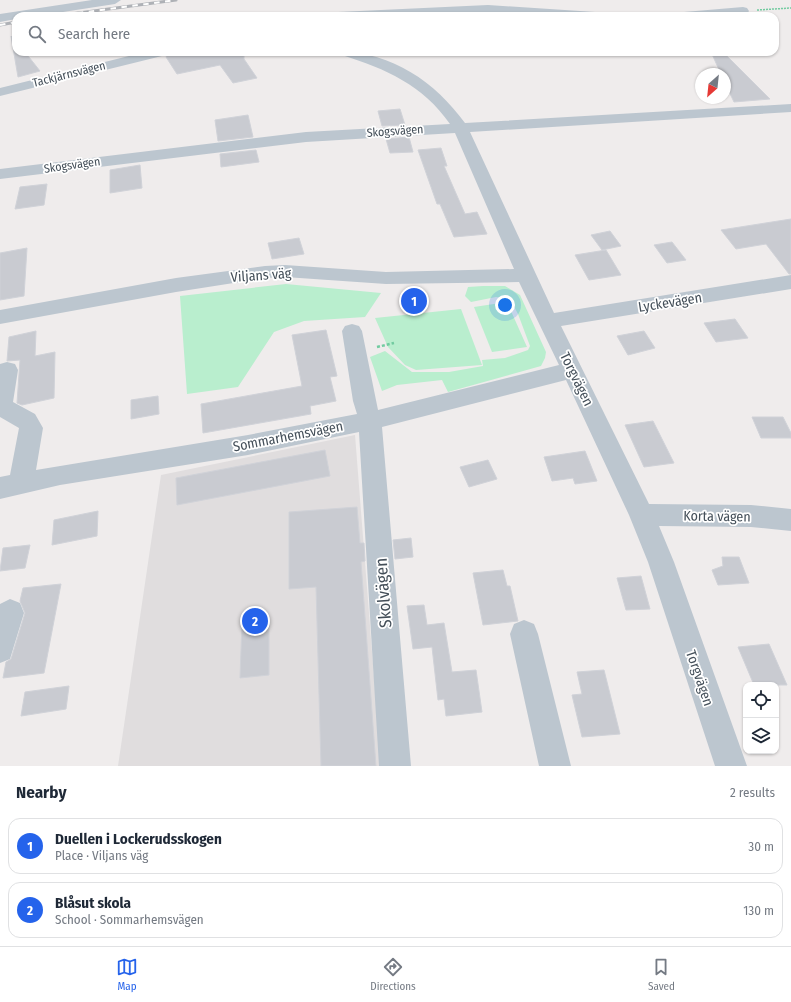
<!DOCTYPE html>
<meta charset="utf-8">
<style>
body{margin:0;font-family:"Fira Sans Condensed",sans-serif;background:#f2f2f3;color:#1f2937}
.controls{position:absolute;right:12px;bottom:12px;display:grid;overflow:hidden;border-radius:8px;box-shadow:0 1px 3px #0004}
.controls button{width:36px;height:36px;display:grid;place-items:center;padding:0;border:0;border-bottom:1px solid #e0e1e3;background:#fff;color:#1f2937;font:20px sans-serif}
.compass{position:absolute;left:695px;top:68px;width:36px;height:36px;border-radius:50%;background:#fff;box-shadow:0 1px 3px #0004;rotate:207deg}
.you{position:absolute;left:505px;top:305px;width:14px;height:14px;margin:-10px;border:3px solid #fff;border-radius:50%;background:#1a73e8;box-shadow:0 0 0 6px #1a73e833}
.badge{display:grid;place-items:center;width:26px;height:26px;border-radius:50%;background:#2563eb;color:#fff;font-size:13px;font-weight:700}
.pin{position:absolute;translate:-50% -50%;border:2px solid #fff;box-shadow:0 1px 4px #0006}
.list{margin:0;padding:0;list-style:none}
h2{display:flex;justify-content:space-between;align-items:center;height:52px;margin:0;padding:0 16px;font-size:17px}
h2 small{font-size:13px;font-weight:400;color:#747a83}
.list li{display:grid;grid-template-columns:26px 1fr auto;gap:12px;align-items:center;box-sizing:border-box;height:56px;margin:0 8px 8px;padding:0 8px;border:1px solid #e0e1e3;border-radius:12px}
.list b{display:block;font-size:15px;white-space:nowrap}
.list p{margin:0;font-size:13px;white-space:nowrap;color:#747a83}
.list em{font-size:13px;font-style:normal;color:#747a83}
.icon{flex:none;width:22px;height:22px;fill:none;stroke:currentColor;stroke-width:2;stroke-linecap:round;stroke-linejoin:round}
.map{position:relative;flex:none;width:791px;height:766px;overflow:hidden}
.search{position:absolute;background:#fff;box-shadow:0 1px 3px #0004;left:12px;right:12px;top:12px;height:44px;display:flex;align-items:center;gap:10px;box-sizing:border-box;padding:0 14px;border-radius:12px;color:#747a83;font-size:15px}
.sheet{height:180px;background:#fff}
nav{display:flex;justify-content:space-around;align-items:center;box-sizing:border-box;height:56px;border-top:1px solid #e0e1e3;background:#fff;font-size:11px;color:#747a83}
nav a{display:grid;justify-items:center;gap:2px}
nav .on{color:#2563eb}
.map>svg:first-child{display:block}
.education{fill:#e0ddde}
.green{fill:#b9eece}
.building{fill:#c9cbd1;stroke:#d0d2d8}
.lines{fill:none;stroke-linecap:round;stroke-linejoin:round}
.path-far1{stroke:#72cba0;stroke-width:1.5;stroke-dasharray:2 1;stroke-linecap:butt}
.path{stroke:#72cba0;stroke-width:2.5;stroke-dasharray:3 2;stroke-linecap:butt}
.minor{fill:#bcc6cf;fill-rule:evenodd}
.rail-casing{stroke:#aeb1b6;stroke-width:3}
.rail{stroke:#fff;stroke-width:2;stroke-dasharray:5.5;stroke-linecap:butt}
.labels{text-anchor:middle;stroke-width:3.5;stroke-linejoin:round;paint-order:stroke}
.far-street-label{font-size:12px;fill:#444f59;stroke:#fff}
.street-label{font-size:14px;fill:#444f59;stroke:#fff}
.near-street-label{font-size:17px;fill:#444f59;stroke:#fff}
</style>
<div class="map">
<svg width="791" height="766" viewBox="0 0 791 766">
<rect width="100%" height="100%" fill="#efecec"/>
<path class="education" d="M355 435 381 766H118L161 475Z"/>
<path class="green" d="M286 284 381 293 365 317 304 321 274 332 238 387 187 394 180 296Z
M483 286H505L520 295 546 352 545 358 541 366 448 392 442 380 397 385 382 391 370 357 385 351 412 372H449L483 366 482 360 505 358 528 350 530 346 518 314 510 299 496 297 471 302 465 296 468 287Z
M507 302 527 347 492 352 474 307Z
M461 309 482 365 416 370 405 365 388 347 375 318Z"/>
<path class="building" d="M11 36 16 42V52H25L40 71 18 77Z
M169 52H244V59L257 78 233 83 220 65 177 74 166 57Z
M711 52H723L770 99 734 102 725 83V74H721Z
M400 109 405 125 382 126 378 111Z
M248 115 253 137 218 141 215 120Z
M409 137 413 152 390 153 386 139Z
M441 148 447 166H444L465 214 477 212 487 234 454 237 440 204H437L418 150Z
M256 150 259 162 221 167 220 154Z
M140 165 142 188 110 193V170Z
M47 184 44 205 15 209 20 187Z
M791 219V274H789L766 244 736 249 721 230Z
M610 231 621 246 602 250 591 235Z
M299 238 304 254 272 259 268 243Z
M672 242 686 260 667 263 654 245Z
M27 248 24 296 0 300V253Z
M606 250 621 275 589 280 575 255Z
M735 319 748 338 716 342 704 323Z
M326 330 337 376 330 377 336 401 310 406 311 414 203 433 201 404 302 386 292 335Z
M36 331 35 356 55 352 54 398 22 405 17 403 20 360 7 361 9 337Z
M644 331 655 348 628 355 617 336Z
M158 396 159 414 131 419V400Z
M752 417H783L791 433V438H761Z
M653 421 674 463 644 467 625 425Z
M325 450 330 476 177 505 176 478Z
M585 451 597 481 575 484 573 478 552 481 544 457Z
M488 460 497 479 469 487 460 467Z
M357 507 360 543H364L365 561 361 562 376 766H321L316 587 289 589V512Z
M98 511 97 536 52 545 54 520Z
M411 538 413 557 395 559 393 540Z
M30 545 25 568 0 571 3 548Z
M722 557H739L749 583 718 585 712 570 723 566Z
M503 570 507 586H510L518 621 483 625 473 573Z
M641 576 650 609 626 610 617 578Z
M61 584 44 673 3 678 6 662 11 659 25 613 20 601 23 588Z
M424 605 427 625 444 623 452 672 476 670 482 712 446 716 444 699 438 700 432 647 413 649 407 606Z
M269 620V675L240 678 242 623Z
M769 644 787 685H754L738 647Z
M604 670 620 734 582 737 572 695 582 694 577 672Z
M69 686 66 709 21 716 25 692Z"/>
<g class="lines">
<path class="path-far1" d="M757 10 791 8"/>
<path class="path" d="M377 347 394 343"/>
<path class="minor" d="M92 0H121L115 4 37 16H16V19L0 22V14Z
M488 5 595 12 601 16H538L488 13 418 16H332L338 12Z
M743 7 747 8 749 11 747 14 728 16H678L684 12Z
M145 52H168L166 55 0 96V88Z
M340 52C392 52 435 82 465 123L791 104V112L470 132 554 313 791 275V289L561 326 649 504 751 505 791 509V531L751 527 659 526 674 562 747 766H715L648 562 629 515 566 380 382 427 411 766H379L359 432 248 455 60 485 0 499V477L10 475 19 428 0 417V364L7 362 15 364 18 370 13 402 35 414 43 428 36 470 248 435 357 414 353 401 342 331 345 326 352 324 359 326 362 331 378 410 559 365 519 282 386 284 285 277 265 278 176 292 0 324V310L176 278 265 266 285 265 386 272 514 269 455 133 306 142 0 179V169L306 132 450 124C423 85 386 69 342 55Z
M10 599 20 603 24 613 10 659 0 663V604Z
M524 620 534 624 538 634 571 766H539L510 634 514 624Z"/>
<defs>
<path id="rail" d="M56 16 176 0
M0 25 16 22"/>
</defs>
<use href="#rail" class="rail-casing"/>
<use href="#rail" class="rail"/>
</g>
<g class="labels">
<g class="far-street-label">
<text transform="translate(69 74) rotate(-14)" y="4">Tackjärnsvägen</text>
<text transform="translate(395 131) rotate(-4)" y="4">Skogsvägen</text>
<text transform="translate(72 165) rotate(-8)" y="4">Skogsvägen</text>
</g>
<g class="street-label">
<text transform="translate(261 275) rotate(-4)" y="5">Viljans väg</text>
<text transform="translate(670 302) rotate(-9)" y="5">Lyckevägen</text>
<text transform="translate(577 379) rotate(64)" y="5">Torgvägen</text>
<text transform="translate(288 436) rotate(-11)" y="5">Sommarhemsvägen</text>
<text transform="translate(717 516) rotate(1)" y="5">Korta vägen</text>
<text transform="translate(700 678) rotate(71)" y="5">Torgvägen</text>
</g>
<g class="near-street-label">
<text transform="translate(383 593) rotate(-94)" y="6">Skolvägen</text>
</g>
</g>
</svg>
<div class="controls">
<button><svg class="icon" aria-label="locate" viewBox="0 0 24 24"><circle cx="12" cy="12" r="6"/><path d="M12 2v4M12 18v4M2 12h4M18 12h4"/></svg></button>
<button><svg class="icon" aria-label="layers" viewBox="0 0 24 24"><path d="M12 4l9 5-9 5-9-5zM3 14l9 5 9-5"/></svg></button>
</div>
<svg class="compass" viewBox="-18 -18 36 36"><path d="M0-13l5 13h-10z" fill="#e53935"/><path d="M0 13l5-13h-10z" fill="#747a83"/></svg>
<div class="you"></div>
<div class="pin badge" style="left:414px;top:301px">1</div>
<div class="pin badge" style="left:255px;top:621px">2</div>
<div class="search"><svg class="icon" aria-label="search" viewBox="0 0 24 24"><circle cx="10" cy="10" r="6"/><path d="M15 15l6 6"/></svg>Search here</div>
</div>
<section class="sheet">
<h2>Nearby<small>2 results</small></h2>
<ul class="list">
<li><span class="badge">1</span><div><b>Duellen i Lockerudsskogen</b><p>Place · Viljans väg</p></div><em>30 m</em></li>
<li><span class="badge">2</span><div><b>Blåsut skola</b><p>School · Sommarhemsvägen</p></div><em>130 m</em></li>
</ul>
</section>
<nav>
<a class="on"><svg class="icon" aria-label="map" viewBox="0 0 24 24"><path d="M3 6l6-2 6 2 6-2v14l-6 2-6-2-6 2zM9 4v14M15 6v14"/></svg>Map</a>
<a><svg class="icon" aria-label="directions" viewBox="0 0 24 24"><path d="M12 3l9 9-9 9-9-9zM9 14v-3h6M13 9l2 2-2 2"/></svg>Directions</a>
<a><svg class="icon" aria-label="saved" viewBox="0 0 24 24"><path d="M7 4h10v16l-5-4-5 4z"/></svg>Saved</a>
</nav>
